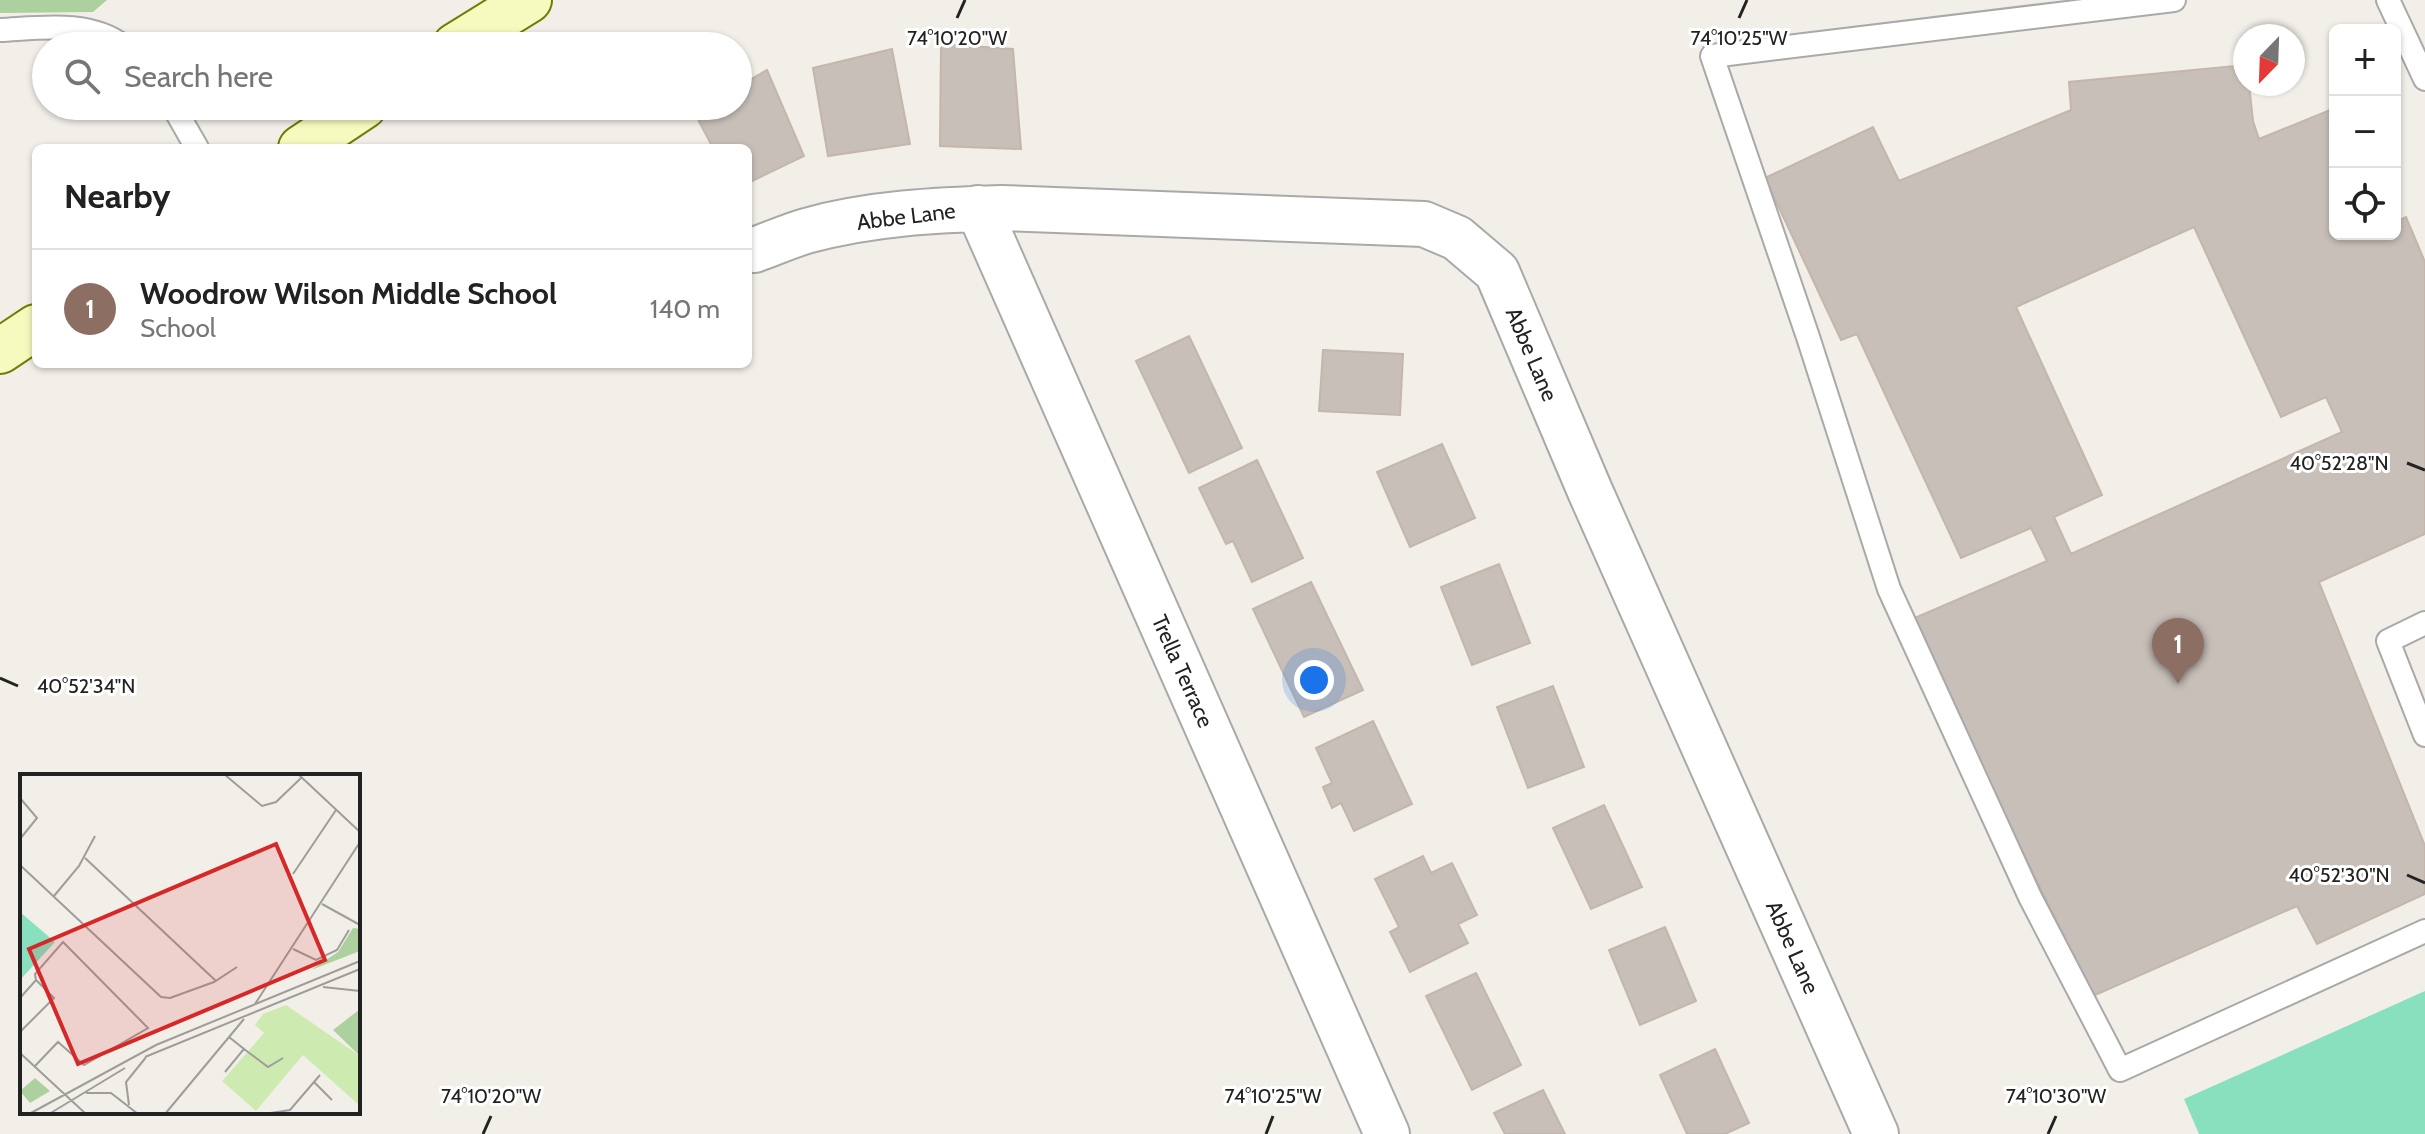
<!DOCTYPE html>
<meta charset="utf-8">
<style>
body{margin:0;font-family:Cabin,sans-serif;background:#f6f6f6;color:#222}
.controls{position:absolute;right:24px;top:24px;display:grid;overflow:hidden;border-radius:12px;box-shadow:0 2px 6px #0004}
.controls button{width:72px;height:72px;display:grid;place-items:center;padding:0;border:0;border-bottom:2px solid #e0e0e0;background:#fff;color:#222;font:40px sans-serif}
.compass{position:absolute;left:2233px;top:24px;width:72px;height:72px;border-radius:50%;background:#fff;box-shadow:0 2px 6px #0004;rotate:203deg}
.you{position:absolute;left:1314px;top:680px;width:28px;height:28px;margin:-20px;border:6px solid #fff;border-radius:50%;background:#1a73e8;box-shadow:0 0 0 12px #1a73e833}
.badge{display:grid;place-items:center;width:52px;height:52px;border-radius:50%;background:#db2777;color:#fff;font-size:26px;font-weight:700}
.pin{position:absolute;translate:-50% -66px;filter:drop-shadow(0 2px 4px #0008)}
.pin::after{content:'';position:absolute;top:42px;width:28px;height:24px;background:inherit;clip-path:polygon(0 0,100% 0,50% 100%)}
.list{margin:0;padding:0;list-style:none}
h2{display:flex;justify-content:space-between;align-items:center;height:104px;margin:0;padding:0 32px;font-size:34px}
h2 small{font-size:26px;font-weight:400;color:#767676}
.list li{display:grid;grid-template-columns:52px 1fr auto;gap:24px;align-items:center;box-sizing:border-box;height:120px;padding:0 32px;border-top:2px solid #e0e0e0}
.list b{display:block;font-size:30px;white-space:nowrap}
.list p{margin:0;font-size:26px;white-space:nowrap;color:#767676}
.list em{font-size:26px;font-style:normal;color:#767676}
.icon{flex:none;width:44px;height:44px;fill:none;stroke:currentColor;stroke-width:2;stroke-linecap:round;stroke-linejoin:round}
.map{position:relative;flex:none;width:2425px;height:1134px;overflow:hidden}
.search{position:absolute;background:#fff;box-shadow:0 2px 6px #0004;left:32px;top:32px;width:720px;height:88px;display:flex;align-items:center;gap:20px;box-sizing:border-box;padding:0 28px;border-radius:44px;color:#767676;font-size:30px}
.panel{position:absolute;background:#fff;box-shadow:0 2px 6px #0004;left:32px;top:144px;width:720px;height:224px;border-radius:12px}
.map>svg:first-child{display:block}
.forest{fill:#add19e}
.pitch{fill:#88e0be}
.building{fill:#c7bfb8;stroke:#c4b6ab;stroke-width:2;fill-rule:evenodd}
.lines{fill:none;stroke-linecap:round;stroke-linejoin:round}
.lane-casing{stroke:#a9a9a9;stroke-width:26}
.street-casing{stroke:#a9a9a9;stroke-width:48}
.secondary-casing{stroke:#707d05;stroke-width:48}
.lane{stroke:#fff;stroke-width:22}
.street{stroke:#fff;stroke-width:44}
.secondary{stroke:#f7fabf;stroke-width:44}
.ticks{fill:none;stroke:#222;stroke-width:3}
.labels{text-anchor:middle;stroke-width:6;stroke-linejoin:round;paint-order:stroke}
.street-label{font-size:22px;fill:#222;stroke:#fff}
.inset-road{fill:none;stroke:#9f9d99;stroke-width:2}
.view{fill:#d62828;fill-opacity:0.15;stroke:#d62828;stroke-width:4}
.inset-edge{fill:none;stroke:#222;stroke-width:4}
.ticks-label{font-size:20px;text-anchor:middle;fill:#222;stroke:#fff;stroke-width:6;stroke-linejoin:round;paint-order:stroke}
</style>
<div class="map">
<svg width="2425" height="1134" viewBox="0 0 2425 1134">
<rect width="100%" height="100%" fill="#f2efe9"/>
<path class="forest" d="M0 0H107L93 12 0 13Z"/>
<path class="pitch" d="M2425 991V1134H2199L2184 1099Z"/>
<path class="building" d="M941 44 1013 49 1021 149 940 146Z
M892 49 910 144 828 156 813 68Z
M2245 65V84H2249L2253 121 2259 139 2335 108V234H2395V222L2406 217 2425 262V534L2319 582 2425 846V894L2317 944 2297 906 2093 996 1910 620 2047 561 2031 528 1961 558 1857 334 1841 340 1765 178 1873 127 1899 181 2071 110 2069 82ZM2194 227 2281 417 2326 397 2342 432 2071 554 2054 517 2102 495 2016 307Z
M767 70 804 156 748 183V148H713L694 112 705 106H738V87Z
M1189 336 1242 448 1189 473 1136 361Z
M1323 350 1403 354 1400 415 1319 411Z
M1442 444 1475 518 1410 547 1377 472Z
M1257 460 1303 558 1252 582 1233 541 1226 544 1199 488Z
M1499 564 1530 643 1472 665 1441 587Z
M1311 582 1363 690 1304 717 1253 609Z
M1553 686 1584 767 1528 788 1497 707Z
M1373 721 1412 804 1354 831 1341 803 1332 808 1323 787 1332 783 1316 748Z
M1604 805 1642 887 1591 909 1553 828Z
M1423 856 1431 873 1452 863 1477 915 1458 924 1468 943 1410 972 1390 932 1399 927 1375 879Z
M1665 927 1696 1001 1640 1025 1609 950Z
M1476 973 1521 1065 1472 1090 1426 996Z
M1715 1049 1749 1123 1725 1134H1687L1660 1075Z
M1543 1090 1565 1134H1505L1494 1113Z"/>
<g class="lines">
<defs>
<path id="lane" d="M2174 0 1712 56 1808 337 1889 589 2030 897 2120 1070 2425 931
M2388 0 2425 79
M0 30C40 28 89 20 123 46
M173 106 197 148
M2425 623 2388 641 2425 735"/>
<path id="street" d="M978 208 1387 1134
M754 250C771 244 789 236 806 231 870 213 937 210 1002 208L1424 224 1457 238 1497 272 1590 491 1876 1134"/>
<path id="secondary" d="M455 46 529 0
M301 148 364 106
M0 351 36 327"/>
</defs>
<use href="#lane" class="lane-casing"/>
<use href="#street" class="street-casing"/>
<use href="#secondary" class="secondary-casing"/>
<use href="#lane" class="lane"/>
<use href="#street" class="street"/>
<use href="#secondary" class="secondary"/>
</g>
<path class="ticks" d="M957 18 965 0M1739 18 1747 0M2407 463 2425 470M0 678 18 686M2407 875 2425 883M483 1134 491 1116M1266 1134 1273 1116M2048 1134 2056 1116"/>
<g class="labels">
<g class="street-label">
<text transform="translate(906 216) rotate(-7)" y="8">Abbe Lane</text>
<text transform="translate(1532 354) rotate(67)" y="8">Abbe Lane</text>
<text transform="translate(1183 671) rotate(66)" y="8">Trella Terrace</text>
<text transform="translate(1793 947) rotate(66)" y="8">Abbe Lane</text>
</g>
</g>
<g transform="translate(20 774)">
<rect width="340" height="340" fill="#f2efe9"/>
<path d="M266 231 340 282V332L283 281 236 337 202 307 244 259 235 251 243 240Z" fill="#cdebb0"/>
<path d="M333 154 340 155V177L291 196 318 178ZM340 235V282L313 256ZM15 304 30 317 10 329 0 317Z" fill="#add19e"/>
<path d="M0 138 35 168 0 206Z" fill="#88e0be"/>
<path class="inset-road" d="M204 0 242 32 256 28 281 4M278 0 340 58M0 24 17 44 0 65M65 84 196 207M0 91 141 223 150 224 194 208 217 193M273 100 316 36M34 122 59 92 75 62M302 130 340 151M273 175 296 186 317 176 329 156M303 213 340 217M0 224 16 206 34 224 0 258M235 230 340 68M224 275 248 293 263 284M0 279 66 340M125 283 340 195M14 293 38 268 64 291 128 254 43 168 15 200 16 206M205 298 224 275 209 263M294 308 312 326M66 319H91L118 340M109 331 106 308 127 282M9 340 136 271 340 187M29 340 105 294M145 340 224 245M244 340 270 336 300 301"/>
<path class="view" d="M256 70 305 186 58 290 9 175Z"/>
<rect width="340" height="340" class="inset-edge"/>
</g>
<g class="ticks-label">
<text x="957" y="45">74°10'20"W</text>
<text x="1739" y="45">74°10'25"W</text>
<text x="2339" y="470">40°52'28"N</text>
<text x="86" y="693">40°52'34"N</text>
<text x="2339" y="882">40°52'30"N</text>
<text x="491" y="1103">74°10'20"W</text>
<text x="1273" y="1103">74°10'25"W</text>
<text x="2056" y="1103">74°10'30"W</text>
</g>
</svg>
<div class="controls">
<button>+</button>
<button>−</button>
<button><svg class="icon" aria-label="locate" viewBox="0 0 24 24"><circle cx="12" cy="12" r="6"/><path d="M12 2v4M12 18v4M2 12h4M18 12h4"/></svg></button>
</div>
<svg class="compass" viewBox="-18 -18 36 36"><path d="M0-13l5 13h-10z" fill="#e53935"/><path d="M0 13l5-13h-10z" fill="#767676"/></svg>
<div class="you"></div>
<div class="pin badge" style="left:2178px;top:684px;background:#8d6e63">1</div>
<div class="search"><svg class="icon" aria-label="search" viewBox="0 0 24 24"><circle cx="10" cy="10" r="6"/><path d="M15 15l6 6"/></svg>Search here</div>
<section class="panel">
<h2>Nearby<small></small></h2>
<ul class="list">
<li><span class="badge" style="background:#8d6e63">1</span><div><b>Woodrow Wilson Middle School</b><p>School</p></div><em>140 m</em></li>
</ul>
</section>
</div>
